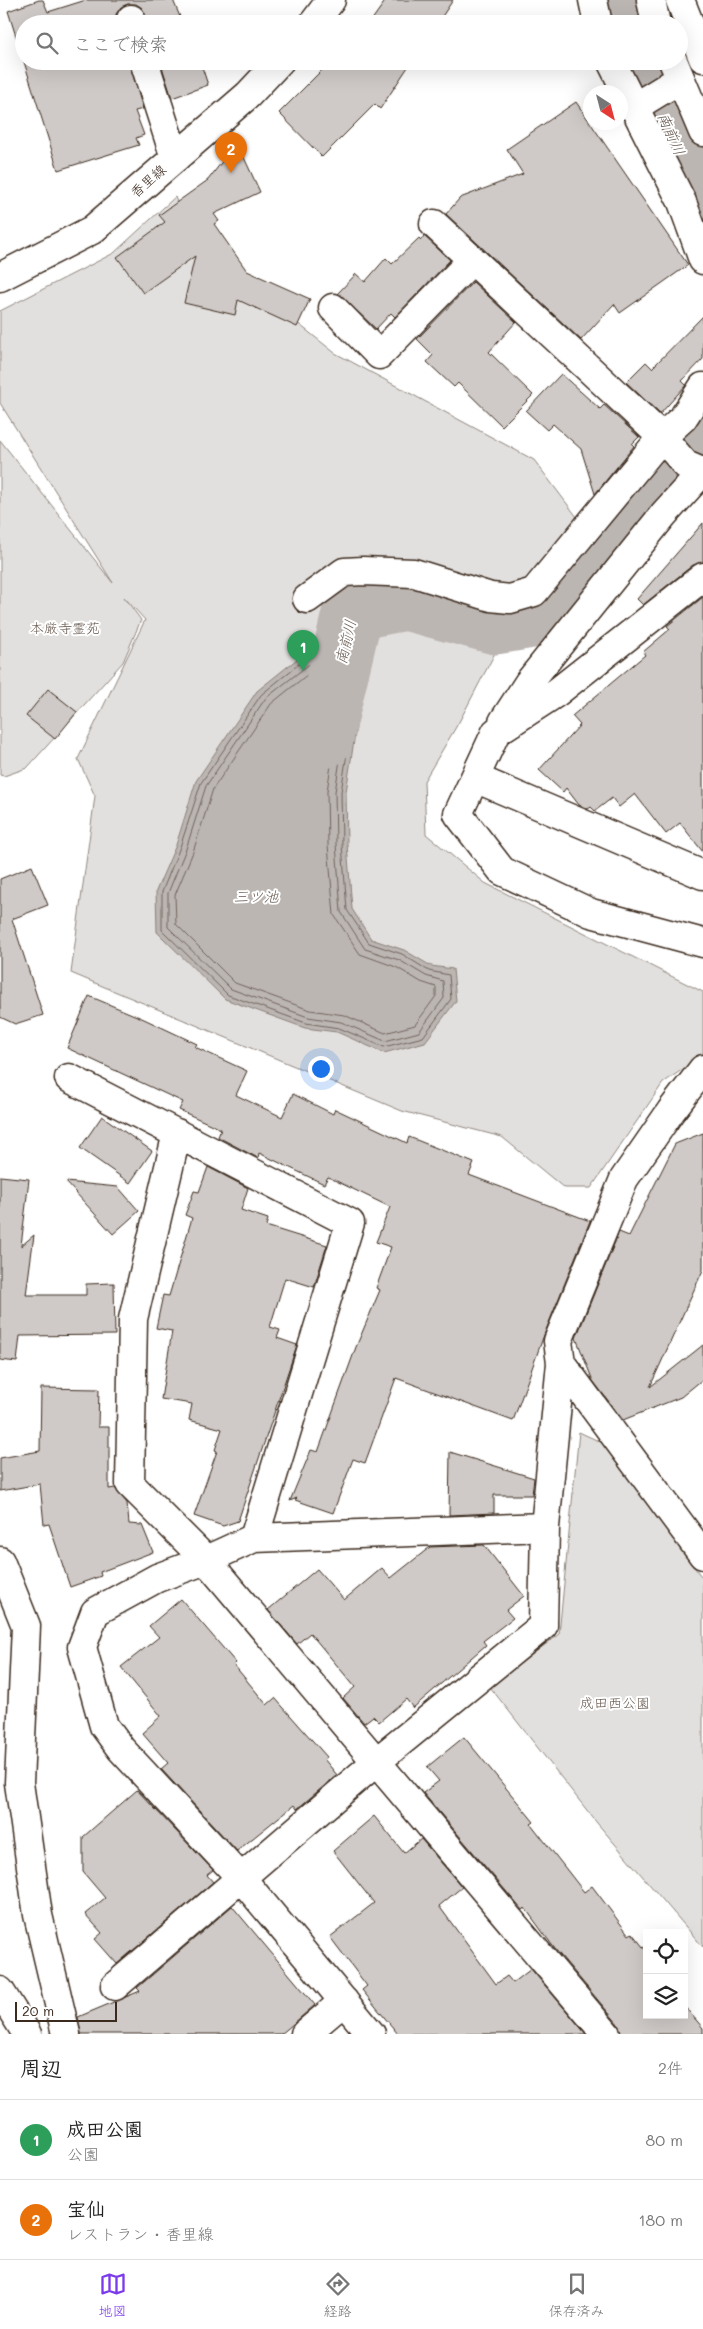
<!DOCTYPE html>
<html lang="ja">
<meta charset="utf-8">
<style>
body{margin:0;font-family:Mali,"Klee One",sans-serif;background:#f6f6f6;color:#222}
.controls{position:absolute;right:15px;bottom:15px;display:grid;overflow:hidden;border-radius:0px;box-shadow:0 5px 20px #0002}
.controls button{width:45px;height:45px;display:grid;place-items:center;padding:0;border:0;border-bottom:1px solid #e0e0e0;background:#fff;color:#222;font:25px sans-serif}
.compass{position:absolute;left:583px;top:85px;width:45px;height:45px;border-radius:50%;background:#fff;box-shadow:0 5px 20px #0002;rotate:144deg}
.scale{position:absolute;left:15px;bottom:12px;width:102px;box-sizing:border-box;padding-left:5px;border:2px solid #3b2a1e;border-top:0;font-size:14px;line-height:18px;white-space:nowrap;color:#3b2a1e;-webkit-text-stroke:4px #fff;paint-order:stroke}
.you{position:absolute;left:320px;top:1068px;width:18px;height:18px;margin:-12px;border:4px solid #fff;border-radius:50%;background:#1a73e8;box-shadow:0 0 0 8px #1a73e833}
.badge{display:grid;place-items:center;width:32px;height:32px;border-radius:50%;background:#7c3aed;color:#fff;font-size:16px;font-weight:700}
.pin{position:absolute;translate:-50% -41px;filter:drop-shadow(0 1px 2px #0008)}
.pin::after{content:'';position:absolute;top:26px;width:18px;height:15px;background:inherit;clip-path:polygon(0 0,100% 0,50% 100%)}
.list{margin:0;padding:0;list-style:none}
h2{display:flex;justify-content:space-between;align-items:center;height:65px;margin:0;padding:0 20px;font-size:21px}
h2 small{font-size:16px;font-weight:400;color:#767676}
.list li{display:grid;grid-template-columns:32px 1fr auto;gap:15px;align-items:center;box-sizing:border-box;height:80px;padding:0 20px;border-top:1px solid #e0e0e0}
.list b{display:block;font-size:19px;white-space:nowrap}
.list p{margin:0;font-size:16px;white-space:nowrap;color:#767676}
.list em{font-size:16px;font-style:normal;color:#767676}
.icon{flex:none;width:28px;height:28px;fill:none;stroke:currentColor;stroke-width:2;stroke-linecap:round;stroke-linejoin:round}
.map{position:relative;flex:none;width:703px;height:2034px;overflow:hidden}
.search{position:absolute;background:#fff;box-shadow:0 5px 20px #0002;left:15px;right:15px;top:15px;height:55px;display:flex;align-items:center;gap:12px;box-sizing:border-box;padding:0 18px;border-radius:28px;color:#767676;font-size:19px}
.sheet{height:225px;background:#fff}
nav{display:flex;justify-content:space-around;align-items:center;box-sizing:border-box;height:70px;border-top:1px solid #e0e0e0;background:#fff;font-size:14px;color:#767676}
nav a{display:grid;justify-items:center;gap:2px}
nav .on{color:#7c3aed}
.map>svg:first-child{display:block}
.green{fill:#e2e0de;stroke:#8e857e}
.water{fill:#bcb6b3;stroke:#887e77}
.lines{fill:none;stroke-linecap:round;stroke-linejoin:round}
.shore{stroke:#6f625a;stroke-width:1}
.river{stroke:#bcb6b3;stroke-width:61}
.building{fill:#cfcac7;stroke:#3b2a1e}
.street-casing{stroke:#3b2a1e;stroke-width:31}
.secondary-casing{stroke:#3b2a1e;stroke-width:31}
.street{stroke:#fff;stroke-width:28}
.secondary{stroke:#fff;stroke-width:28}
.labels{text-anchor:middle;stroke-width:4;stroke-linejoin:round;paint-order:stroke}
.street-label{font-size:14px;fill:#3b2a1e;stroke:#fff}
.park-label{font-size:14px;fill:#65584e;stroke:#fff}
.water-label{font-size:15px;font-style:italic;fill:#685b52;stroke:#fff}
</style>
<div class="map">
<svg width="703" height="2034" viewBox="0 0 703 2034">
<rect width="100%" height="100%" fill="#fff"/>
<filter id="ink" filterUnits="userSpaceOnUse"><feTurbulence type="fractalNoise" baseFrequency=".02" numOctaves="2"/><feDisplacementMap in="SourceGraphic" scale="10" xChannelSelector="R" yChannelSelector="G"/><feConvolveMatrix kernelMatrix="1 2 1 2 8 2 1 2 1" color-interpolation-filters="sRGB"/></filter>
<g filter="url(#ink)">
<path class="green" d="M175 197 206 277 281 310 335 353 534 460 577 517 541 565 459 722 424 781 426 834 485 883 703 992V1055L663 1083 591 1188H564L502 1137 402 1111 71 973 95 796 78 759 145 620 124 597 141 620 123 662 27 768 4 776 0 775V440L113 583 0 403V311L114 253Z
M579 1432 605 1444 703 1579V1947L597 1823 490 1687 559 1634Z"/>
<path class="water" d="M312 647 354 659 360 702 346 792 347 844 352 909 371 939 404 950 431 966 453 969 456 1001 425 1042 384 1053 337 1032 305 1028 225 999 157 932 156 891 176 845 196 781 257 691Z"/>
<g class="lines">
<path class="shore" d="M313 653 350 665 355 702 341 792 342 844 347 910 369 943 402 954 429 971 449 975 451 999 423 1037 384 1047 339 1028 306 1023 228 995 162 930V892L180 847 201 783 261 695Z
M315 660 344 668 349 702 335 792 336 844 341 912 365 949 399 960 426 976 443 981 444 998 419 1032 385 1041 341 1022 308 1017 231 989 168 927V893L186 849 206 786 265 699Z
M316 668 337 674 341 702 327 791 328 845 334 915 360 954 396 967 421 982 436 987V996L415 1025 385 1033 344 1015 310 1010 235 983 176 924 175 895 193 852 213 789 271 704Z"/>
<path class="river" d="M622 0 629 24
M639 61 703 207
M323 738 353 610 406 600 496 624 544 616 622 512 691 434 703 416"/>
</g>
<path class="building" d="M39 0H43L48 12 86 0H173L183 24H147L142 8 136 4H128L121 7 116 14V24H24V61H129L143 109 135 111 144 135 136 138 139 145 58 170 8 11Z
M386 0H453L437 24H369Z
M160 61H200L208 85 172 98Z
M331 61H412L380 109 375 104 322 157 279 113Z
M576 102 688 265 620 313 614 304 581 340 446 214 460 198 523 174 507 149Z
M241 151 260 192 214 214 219 221 214 224 247 271 310 299 297 327 238 300 235 315 184 303 195 256 143 293 117 257 165 222 159 215 208 180 224 159Z
M424 236 450 260 395 317 391 313 376 329 338 293 356 274 365 282 386 258 392 264 419 238 421 240Z
M473 282 516 322 489 352 533 395 502 426 458 383 454 387 427 362 433 355 417 339Z
M703 316V359L682 381 686 385 660 414 626 382 646 362 652 368Z
M561 374 600 409 604 405 639 437 632 444 634 446 595 494 581 449 553 424 547 430 526 411Z
M703 523V562L693 565 643 605 637 599Z
M703 597V852L680 823 666 834 635 794 619 807 612 798 595 811 591 807 588 809 579 805 566 788 563 792 539 770 580 725 572 716 645 655 643 652 670 629 667 626Z
M48 689 77 712 55 739 26 716Z
M32 866 48 905 12 919 43 1015 15 1024 0 1017V879Z
M89 996 144 1019 197 1044 195 1047 247 1071 236 1095 282 1117 293 1094 333 1114 335 1109 407 1143 409 1137 474 1163 469 1175 590 1221 544 1335 513 1421 396 1378 365 1463 353 1459 333 1513 295 1500 297 1498 290 1501 311 1450 318 1452 356 1347 380 1290 376 1288 391 1247 376 1242 390 1207 328 1177 324 1184 259 1153 258 1158 218 1137 221 1129 179 1110 183 1102 67 1048Z
M102 1116 152 1151 130 1183 80 1148Z
M703 1133V1270L650 1387 703 1345V1379L681 1397 623 1420 593 1381 576 1338 619 1232 629 1236 675 1144Z
M208 1167 248 1188 241 1210 268 1219 266 1226 327 1245 314 1287 285 1278 270 1327 280 1330 277 1338 297 1345 238 1521 223 1526 194 1516 217 1451 215 1450 222 1429 189 1420 192 1404 161 1399 172 1331 156 1328 163 1295 169 1296 192 1218 185 1215 194 1191 199 1192Z
M0 1176 29 1179 21 1246 34 1235 26 1295H86V1284L114 1283 115 1335 20 1336 17 1362 0 1360Z
M66 1182 118 1187 139 1211 113 1234Z
M41 1388 99 1389 98 1427H109V1489L115 1488 127 1503 129 1524 142 1525 153 1552 100 1572 101 1576 70 1587 49 1524 44 1525 40 1484 0 1491V1458L40 1451Z
M450 1452 534 1478 532 1495H494V1513L449 1515Z
M484 1545 524 1596 506 1610 513 1618 483 1641 486 1645 413 1708 406 1699 379 1722 373 1716 364 1723 343 1698 355 1687 310 1633 297 1644 268 1610 317 1569 344 1600 382 1568 391 1578 430 1547Z
M181 1599 236 1663 234 1665 267 1705 275 1698 327 1757 324 1759 337 1775 297 1809 294 1805 237 1851 161 1769 168 1763 142 1733 161 1716 121 1667 159 1637 149 1626Z
M464 1737 534 1822 531 1824 584 1892 592 1886 629 1935 632 1933 647 1952V2015H684V2006L703 2028V2034H621L618 2024 555 1949 525 1908 522 1910 423 1793 439 1781 427 1767Z
M137 1790 213 1870 207 1875 213 1882 117 1964 95 1939 102 1933 85 1914 105 1898 83 1872V1837Z
M374 1816 404 1853 421 1839 462 1887 439 1906 496 1984 507 1976 513 1983 531 1969 586 2034H398L362 1990 367 1986 330 1937 374 1903 333 1851Z
M232 1906 315 2005 293 2024 281 2034H81L78 2017 140 1991 137 1988Z"/>
<g class="lines">
<defs>
<path id="street" d="M593 0 598 24
M651 0 656 24
M680 0 703 58
M131 19 132 24
M144 61 175 158
M611 61 682 202 703 260
M673 61 703 132
M633 108 680 79
M434 224 662 437 686 465 702 472
M333 308 379 355 472 260
M703 577 556 693 496 732 458 814 502 871 591 913 703 943
M307 599 344 572 363 571 414 573 491 597 510 599 534 592 662 437 683 418 703 387
M503 722 529 682 664 514 703 471
M475 778 703 875
M69 1078 350 1223 254 1538
M177 1133 133 1319 130 1484 206 1560 606 2034
M561 1363 703 1555
M0 1561 26 1626 19 1783 38 1915 66 2034
M115 1986 376 1762 543 1626 545 1527 561 1363 558 1341 624 1179 671 1111 703 1069
M0 1991 27 2034
M305 2034 344 2001
M371 2034 242 1879 121 1749 104 1726 82 1647 95 1612 157 1578 206 1560 254 1538 545 1527"/>
<path id="secondary" d="M313 24 331 0
M0 277 92 230 248 95 280 61"/>
</defs>
<use href="#street" class="street-casing"/>
<use href="#secondary" class="secondary-casing"/>
<use href="#street" class="street"/>
<use href="#secondary" class="secondary"/>
</g>
</g>
<g class="labels">
<g class="street-label">
<text transform="translate(148 181) rotate(-41)" y="5">香里線</text>
</g>
<g class="park-label">
<text x="65" y="633">本厳寺霊苑</text>
<text x="615" y="1708">成田西公園</text>
</g>
<g class="water-label">
<text transform="translate(671 134) rotate(66)" y="5">南前川</text>
<text transform="translate(346 642) rotate(-77)" y="5">南前川</text>
<text x="256" y="902">三ツ池</text>
</g>
</g>
</svg>
<div class="controls">
<button><svg class="icon" aria-label="locate" viewBox="0 0 24 24"><circle cx="12" cy="12" r="6"/><path d="M12 2v4M12 18v4M2 12h4M18 12h4"/></svg></button>
<button><svg class="icon" aria-label="layers" viewBox="0 0 24 24"><path d="M12 4l9 5-9 5-9-5zM3 14l9 5 9-5"/></svg></button>
</div>
<svg class="compass" viewBox="-18 -18 36 36"><path d="M0-13l5 13h-10z" fill="#e53935"/><path d="M0 13l5-13h-10z" fill="#767676"/></svg>
<div class="scale">20 m</div>
<div class="you"></div>
<div class="pin badge" style="left:303px;top:671px;background:#2e9e5b">1</div>
<div class="pin badge" style="left:231px;top:173px;background:#e8710a">2</div>
<div class="search"><svg class="icon" aria-label="search" viewBox="0 0 24 24"><circle cx="10" cy="10" r="6"/><path d="M15 15l6 6"/></svg>ここで検索</div>
</div>
<section class="sheet">
<h2>周辺<small>2件</small></h2>
<ul class="list">
<li><span class="badge" style="background:#2e9e5b">1</span><div><b>成田公園</b><p>公園</p></div><em>80 m</em></li>
<li><span class="badge" style="background:#e8710a">2</span><div><b>宝仙</b><p>レストラン · 香里線</p></div><em>180 m</em></li>
</ul>
</section>
<nav>
<a class="on"><svg class="icon" aria-label="map" viewBox="0 0 24 24"><path d="M3 6l6-2 6 2 6-2v14l-6 2-6-2-6 2zM9 4v14M15 6v14"/></svg>地図</a>
<a><svg class="icon" aria-label="directions" viewBox="0 0 24 24"><path d="M12 3l9 9-9 9-9-9zM9 14v-3h6M13 9l2 2-2 2"/></svg>経路</a>
<a><svg class="icon" aria-label="saved" viewBox="0 0 24 24"><path d="M7 4h10v16l-5-4-5 4z"/></svg>保存済み</a>
</nav>
